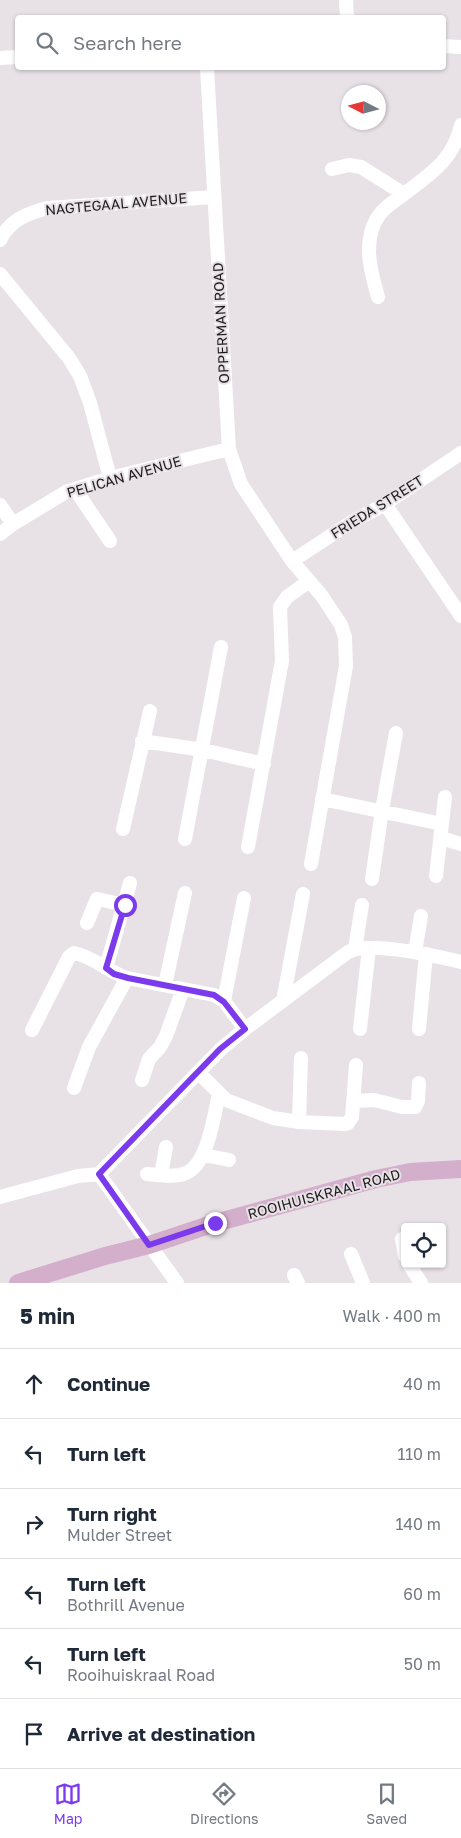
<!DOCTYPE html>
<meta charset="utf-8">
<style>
body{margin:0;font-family:"Golos Text",sans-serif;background:#f6f6f7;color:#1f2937}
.controls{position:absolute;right:15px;bottom:15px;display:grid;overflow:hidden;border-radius:5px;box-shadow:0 1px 4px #0004}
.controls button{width:45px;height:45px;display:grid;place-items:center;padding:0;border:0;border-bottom:1px solid #e0e1e3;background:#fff;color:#1f2937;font:25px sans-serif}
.compass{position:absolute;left:341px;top:85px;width:45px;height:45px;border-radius:50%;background:#fff;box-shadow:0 1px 4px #0004;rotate:276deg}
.stop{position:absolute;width:15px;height:15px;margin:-11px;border:4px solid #7c3aed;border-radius:50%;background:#fff}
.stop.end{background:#7c3aed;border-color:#fff;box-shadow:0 1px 5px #0008}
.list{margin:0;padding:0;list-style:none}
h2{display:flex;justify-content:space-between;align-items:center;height:65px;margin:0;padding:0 20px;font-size:21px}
h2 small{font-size:16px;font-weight:400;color:#747a83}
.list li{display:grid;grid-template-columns:32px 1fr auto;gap:15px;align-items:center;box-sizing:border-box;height:70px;padding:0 20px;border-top:1px solid #e0e1e3}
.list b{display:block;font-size:19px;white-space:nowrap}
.list p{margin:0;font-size:16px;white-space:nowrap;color:#747a83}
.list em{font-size:16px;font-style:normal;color:#747a83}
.icon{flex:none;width:28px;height:28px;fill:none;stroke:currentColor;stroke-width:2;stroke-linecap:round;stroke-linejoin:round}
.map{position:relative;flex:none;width:461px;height:1283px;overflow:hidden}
.search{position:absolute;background:#fff;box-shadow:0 1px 4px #0004;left:15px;right:15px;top:15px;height:55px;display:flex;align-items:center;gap:12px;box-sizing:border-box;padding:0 18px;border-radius:5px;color:#747a83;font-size:19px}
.sheet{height:485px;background:#fff}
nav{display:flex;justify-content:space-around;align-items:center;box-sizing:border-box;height:70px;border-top:1px solid #e0e1e3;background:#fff;font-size:14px;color:#747a83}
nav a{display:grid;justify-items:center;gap:2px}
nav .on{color:#7c3aed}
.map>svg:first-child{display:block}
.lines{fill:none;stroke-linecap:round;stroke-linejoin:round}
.minor{stroke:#fff;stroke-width:14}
.major{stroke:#d4afcc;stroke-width:18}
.route{stroke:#7c3aed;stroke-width:6}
.labels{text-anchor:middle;stroke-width:4;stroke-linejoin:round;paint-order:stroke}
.street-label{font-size:14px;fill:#1e1c1d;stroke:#e8e2e6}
</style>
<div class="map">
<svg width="461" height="1283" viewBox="0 0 461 1283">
<rect width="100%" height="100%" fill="#e8e2e6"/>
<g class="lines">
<path class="minor" d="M346 0 347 18
M444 46 461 47
M0 58 18 57
M207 68 229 449 241 484 292 561 322 596 341 625 345 637 346 666 311 864
M332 169 349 165 361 167 404 194
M0 240C10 220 26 214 47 208L214 197
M0 274 69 358 80 376 90 403 110 478
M378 297C374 282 369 267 369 251 369 239 372 224 380 214 385 207 393 202 400 197 428 175 453 162 461 125
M75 489 110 541
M385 504 461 616
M0 505 13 524
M0 534 13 524 66 492 110 478 229 449
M292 561 350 523 385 504 461 453
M142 741 203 750 264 764
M322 799 442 824
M123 829 150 711
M441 838 461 844
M185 839 221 647
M248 847 282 661 280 607 287 597 309 581
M436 876 445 797
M372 879 382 810 396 733
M87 923 97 899 125 905
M355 949 362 905
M415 952 421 916
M106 968 130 883
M165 985 185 893
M224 1001 244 898
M283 1001 303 894
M360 1029 369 948
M419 1029 426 954
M32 1030 69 957 74 953C94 957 109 972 127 978L214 995 224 1001 245 1029
M198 1072 226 1100 273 1118 299 1122 345 1124 348 1123 352 1117 356 1065
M142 1080 149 1059 160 1047 166 1036 183 989
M74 1088 89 1047 127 978
M354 1101 374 1100 402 1107H415L418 1101 419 1083
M299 1122 301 1058
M204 1155 229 1160
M99 1174 177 1283
M147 1174C160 1175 174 1178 186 1173 208 1164 214 1115 219 1094
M161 1175 166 1147
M0 1197 78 1176 99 1174 221 1049 245 1029 348 952C370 941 436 956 461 962
M402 1239 405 1256
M351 1254 363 1283
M409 1264 421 1283
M294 1275 298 1283"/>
<path class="major" d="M18 1283 105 1256 149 1245 215 1223 376 1179 410 1172 461 1169"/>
</g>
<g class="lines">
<path class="route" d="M125 905 106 968 114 974 128 978 214 995 224 1002 245 1029 220 1049 99 1174 149 1245 215 1223"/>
</g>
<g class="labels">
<g class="street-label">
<text transform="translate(116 204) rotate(-5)" y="5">NAGTEGAAL AVENUE</text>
<text transform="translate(221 323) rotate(-93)" y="5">OPPERMAN ROAD</text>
<text transform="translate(124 477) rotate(-16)" y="5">PELICAN AVENUE</text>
<text transform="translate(377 507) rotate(-32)" y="5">FRIEDA STREET</text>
<text transform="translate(324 1194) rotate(-15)" y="5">ROOIHUISKRAAL ROAD</text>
</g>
</g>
</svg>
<div class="controls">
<button><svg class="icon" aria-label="locate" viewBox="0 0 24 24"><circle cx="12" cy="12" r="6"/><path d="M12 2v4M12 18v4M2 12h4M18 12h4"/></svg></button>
</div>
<svg class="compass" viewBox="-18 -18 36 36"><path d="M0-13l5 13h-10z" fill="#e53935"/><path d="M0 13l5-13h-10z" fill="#747a83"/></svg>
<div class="stop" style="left:125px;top:905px"></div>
<div class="stop end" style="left:215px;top:1223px"></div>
<div class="search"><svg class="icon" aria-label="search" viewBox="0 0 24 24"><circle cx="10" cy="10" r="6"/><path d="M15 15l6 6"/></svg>Search here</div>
</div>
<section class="sheet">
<h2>5 min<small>Walk · 400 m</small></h2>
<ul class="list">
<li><svg class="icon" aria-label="ahead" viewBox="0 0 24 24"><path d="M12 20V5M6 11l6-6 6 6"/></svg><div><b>Continue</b></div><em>40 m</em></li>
<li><svg class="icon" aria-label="left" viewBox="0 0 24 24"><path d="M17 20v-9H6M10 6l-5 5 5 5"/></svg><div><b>Turn left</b></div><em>110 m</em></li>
<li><svg class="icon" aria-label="right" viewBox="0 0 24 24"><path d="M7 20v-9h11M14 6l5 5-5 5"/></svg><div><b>Turn right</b><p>Mulder Street</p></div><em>140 m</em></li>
<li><svg class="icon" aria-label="left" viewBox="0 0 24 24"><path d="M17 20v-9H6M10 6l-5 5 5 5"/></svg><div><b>Turn left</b><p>Bothrill Avenue</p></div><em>60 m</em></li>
<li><svg class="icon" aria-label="left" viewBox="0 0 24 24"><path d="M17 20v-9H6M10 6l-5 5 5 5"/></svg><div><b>Turn left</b><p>Rooihuiskraal Road</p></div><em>50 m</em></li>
<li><svg class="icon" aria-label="arrive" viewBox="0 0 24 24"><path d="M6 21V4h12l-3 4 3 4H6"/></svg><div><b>Arrive at destination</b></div></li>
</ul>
</section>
<nav>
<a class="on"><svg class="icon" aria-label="map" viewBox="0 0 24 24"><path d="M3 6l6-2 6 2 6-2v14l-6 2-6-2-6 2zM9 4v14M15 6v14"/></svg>Map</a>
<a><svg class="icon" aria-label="directions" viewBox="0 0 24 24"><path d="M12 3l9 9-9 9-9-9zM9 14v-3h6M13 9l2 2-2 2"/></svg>Directions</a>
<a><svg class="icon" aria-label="saved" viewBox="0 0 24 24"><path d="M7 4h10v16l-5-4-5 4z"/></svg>Saved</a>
</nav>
